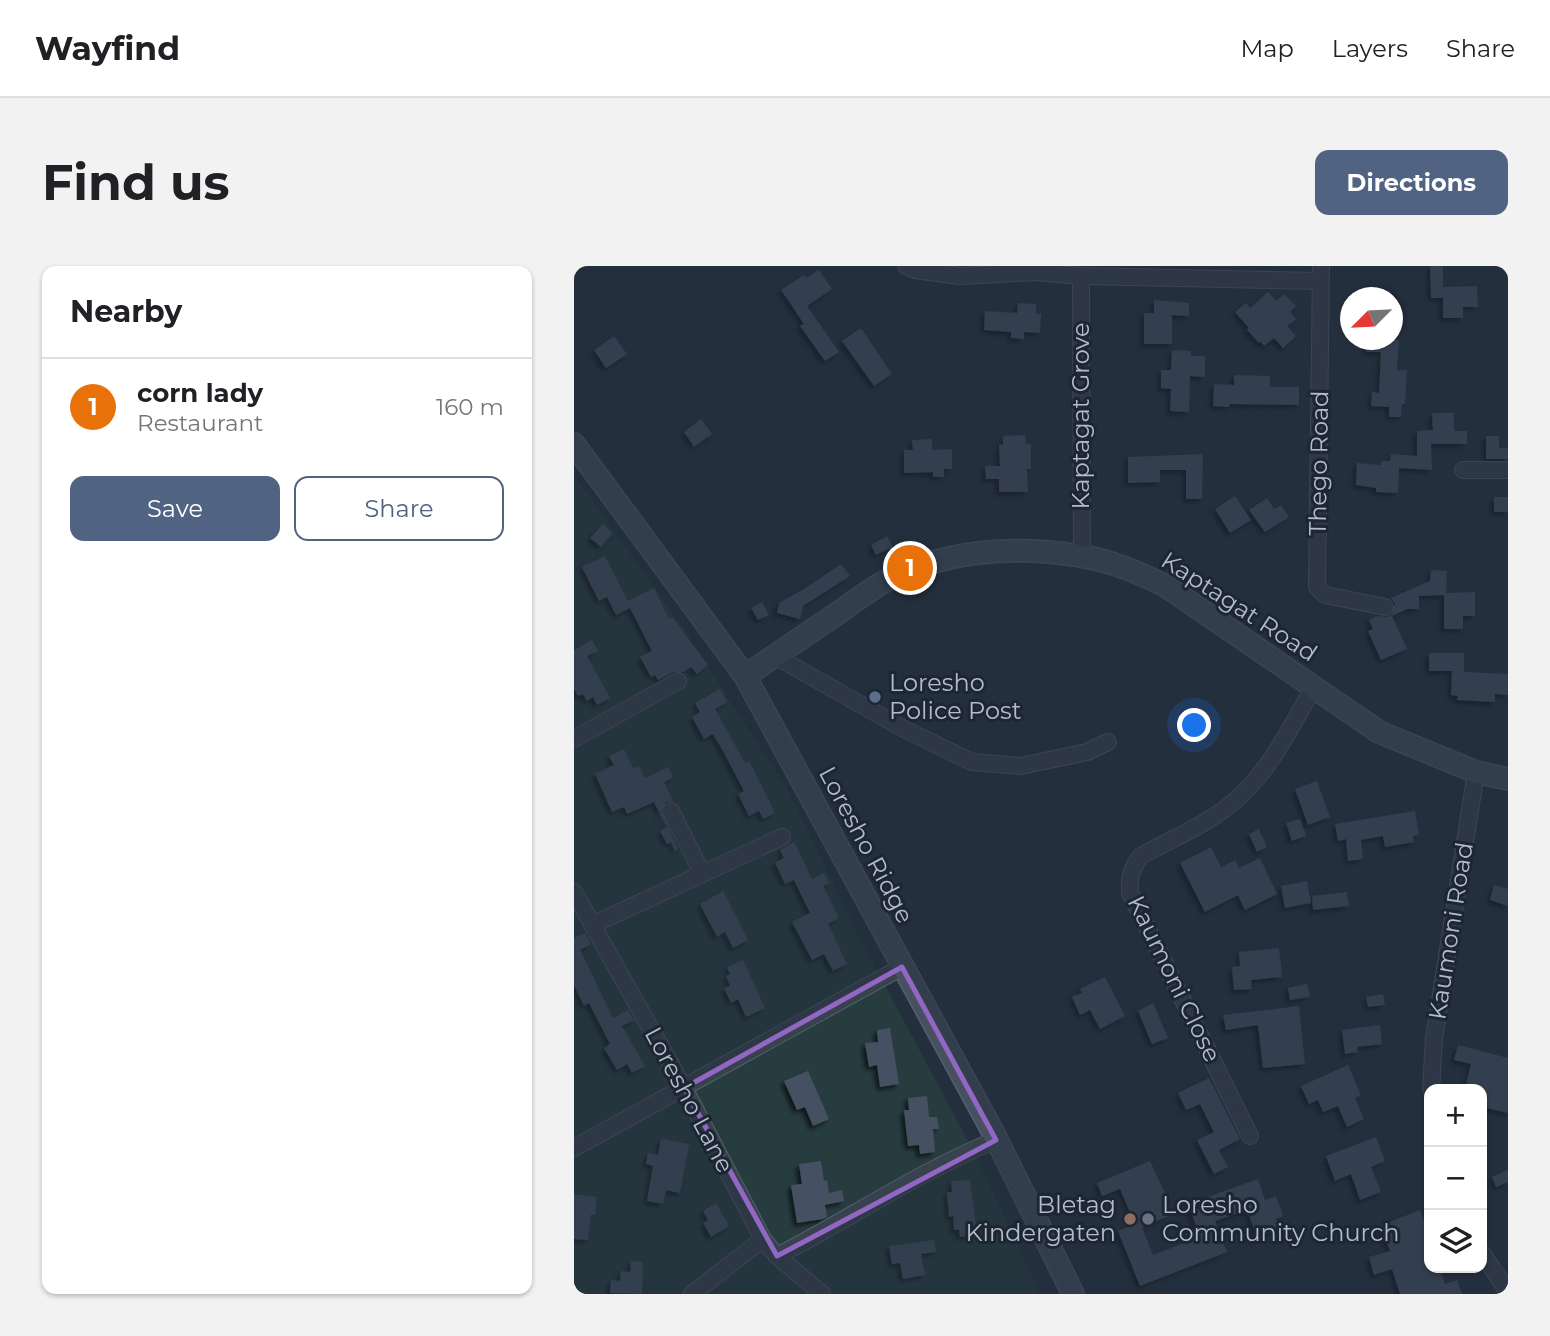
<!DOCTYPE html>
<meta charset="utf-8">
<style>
body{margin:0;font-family:Montserrat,sans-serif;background:#f2f2f2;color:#202124}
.controls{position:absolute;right:21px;bottom:21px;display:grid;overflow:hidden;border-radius:14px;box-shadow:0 2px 5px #0004}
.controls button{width:63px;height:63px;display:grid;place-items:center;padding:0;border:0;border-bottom:2px solid #e0e0e0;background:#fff;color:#202124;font:35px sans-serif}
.compass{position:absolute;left:766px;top:21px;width:63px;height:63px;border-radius:50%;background:#fff;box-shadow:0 2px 5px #0004;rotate:246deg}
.you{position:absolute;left:621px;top:460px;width:24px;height:24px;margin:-18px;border:5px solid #fff;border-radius:50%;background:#1a73e8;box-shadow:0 0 0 10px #1a73e833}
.badge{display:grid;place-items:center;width:46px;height:46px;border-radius:50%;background:#506383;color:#fff;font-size:23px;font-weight:700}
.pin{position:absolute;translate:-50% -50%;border:4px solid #fff;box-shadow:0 2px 7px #0006}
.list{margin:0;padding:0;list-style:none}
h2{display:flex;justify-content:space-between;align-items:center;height:91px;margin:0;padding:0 28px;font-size:30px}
h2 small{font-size:23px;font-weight:400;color:#757577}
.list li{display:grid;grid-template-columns:46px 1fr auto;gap:21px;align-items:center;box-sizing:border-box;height:98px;padding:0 28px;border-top:2px solid #e0e0e0}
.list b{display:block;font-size:26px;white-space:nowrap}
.list p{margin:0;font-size:23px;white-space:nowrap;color:#757577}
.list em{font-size:23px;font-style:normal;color:#757577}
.actions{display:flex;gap:14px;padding:21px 28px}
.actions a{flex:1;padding:16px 0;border:2px solid #506383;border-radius:14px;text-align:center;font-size:24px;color:#506383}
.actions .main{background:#506383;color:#fff}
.icon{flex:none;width:38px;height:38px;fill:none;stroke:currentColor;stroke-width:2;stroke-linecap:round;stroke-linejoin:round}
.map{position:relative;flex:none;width:934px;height:1028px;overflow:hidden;border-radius:14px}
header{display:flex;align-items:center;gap:42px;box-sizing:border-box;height:98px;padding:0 35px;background:#fff;border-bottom:2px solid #e0e0e0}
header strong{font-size:33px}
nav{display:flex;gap:38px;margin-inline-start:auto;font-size:24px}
.intro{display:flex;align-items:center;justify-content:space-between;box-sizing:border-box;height:168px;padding:0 42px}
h1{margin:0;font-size:49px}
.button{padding:18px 32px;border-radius:14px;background:#506383;color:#fff;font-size:24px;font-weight:700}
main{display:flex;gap:42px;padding:0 42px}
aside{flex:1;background:#fff;border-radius:14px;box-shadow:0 2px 5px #0004}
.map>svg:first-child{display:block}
.green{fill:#263c3f}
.building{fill:#455162;filter:url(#shadow)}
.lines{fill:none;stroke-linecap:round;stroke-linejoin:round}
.street-casing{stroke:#565f6c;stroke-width:18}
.secondary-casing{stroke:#565f6c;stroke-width:24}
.street{stroke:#38414e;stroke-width:16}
.secondary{stroke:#465061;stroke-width:21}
.marked{fill:none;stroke:#9266c3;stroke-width:5;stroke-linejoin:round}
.service-dot{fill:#5c6f8a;stroke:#1d2633;stroke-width:2.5}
.education-dot{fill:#8d6e63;stroke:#1d2633;stroke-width:2.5}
.worship-dot{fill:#6b7280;stroke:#1d2633;stroke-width:2.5}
.labels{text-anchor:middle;stroke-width:6;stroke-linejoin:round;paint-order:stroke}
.street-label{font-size:24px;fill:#b4bcc9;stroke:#1d2633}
.poi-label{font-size:24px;fill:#b4bcc9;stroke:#1d2633;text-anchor:start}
</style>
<header>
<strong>Wayfind</strong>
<nav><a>Map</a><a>Layers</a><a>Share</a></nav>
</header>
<div class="intro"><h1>Find us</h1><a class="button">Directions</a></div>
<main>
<aside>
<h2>Nearby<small></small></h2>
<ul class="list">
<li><span class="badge" style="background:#e8710a">1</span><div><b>corn lady</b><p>Restaurant</p></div><em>160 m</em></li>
</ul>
<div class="actions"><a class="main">Save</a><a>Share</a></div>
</aside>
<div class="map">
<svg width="934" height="1028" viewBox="0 0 934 1028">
<defs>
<filter id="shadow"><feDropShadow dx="-3.5" dy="3.5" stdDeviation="2" flood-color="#0009"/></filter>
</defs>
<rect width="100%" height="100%" fill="#242f3e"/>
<path class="green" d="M0 209 109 362 213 523 283 667 402 890 466 1028H0Z"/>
<path class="building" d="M856 0H869V21L903 20 904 41H889V52H869V32H857Z
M245 4 258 23 233 40 265 86 251 95 226 60 230 58 207 24 230 9 232 12Z
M694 26 702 35 710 28 722 40 716 46 722 53 713 60 722 70 709 82 700 72 690 80 686 75 685 77 673 64 675 62 661 46 672 37 676 42Z
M580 34 615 37V50L598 49V78H570V47H580Z
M444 37 462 38V48H467L466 67 450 66V73L437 72V66L410 64 411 45 443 47Z
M287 62 318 108 300 120 268 75Z
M40 70 53 88 32 102 20 84Z
M792 74H825L823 104H833L831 138H828L827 151H815V141L797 140 798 126 805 127 807 86H792Z
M598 84 617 85V90H631V111L616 110 615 146 596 145 597 123 587 122V104H597Z
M660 109 696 110V121H725V139L656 138 655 141 639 140 640 118 660 119Z
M858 147H880V165H893V178H857L858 204 825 202 824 227 802 226V222L782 219 783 197 807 199V195H816L817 188 843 190V165L859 164Z
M127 153 138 168 120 181 110 166Z
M451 169 452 178H457V203H453L454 226H425V213H412L411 200H426L425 178 429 179V170Z
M912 170H925V182H934V193H912Z
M358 173V184L378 183V203H370V211H359V206L330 207V184H339L338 174Z
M629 188 628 233H612V204H586V216L554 217V191Z
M661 230 677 254 656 267 641 243Z
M920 231H934V246H920Z
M693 232 700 243 707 239 715 251 691 266 675 244Z
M29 258 39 267 27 281 16 272Z
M313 270 319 281 302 289 297 279Z
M31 290 54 335 80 322 95 353 98 351 134 399 123 408 117 401 109 406H100L84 414 81 409 77 411 66 391 78 385 56 342 42 349 33 331 25 335 8 301Z
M267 298 276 310 229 340 226 353 203 347 205 337 230 323Z
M857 304 873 305 872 327 901 326V350H889V363H870V329L845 330V343H833L818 350 833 383 807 394 794 365 799 363 795 354 803 350 814 351 818 348 821 338 817 332 856 315Z
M188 336 195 349 184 354 177 342Z
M18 374 24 385 13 390 36 432 23 439 19 431 13 435 9 428 4 430 0 423V384Z
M855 387H890V406L934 408V429L921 428V436L883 434 884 430 877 429 878 405H855Z
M146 423 153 436 141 443 171 497 175 495 201 547 189 553 185 545 175 550 164 528 170 525 150 487 139 468 130 473 118 451 126 446 121 437Z
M50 483 59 502 65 500 71 512 94 501 99 511 90 516 99 535 92 536 87 545 104 583 101 585 97 576 93 578 86 565 93 561 80 536 53 548 50 541 38 546 21 508 40 499 35 490Z
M743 515 756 551 734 559 721 523Z
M841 545 845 569 839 570 840 576 811 581 809 570 787 574 789 593 774 595 772 573 764 575 761 558Z
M726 553 732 570 718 575 712 557Z
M685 563 693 581 683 586 675 568Z
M220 576 238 613 250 607 255 617 249 620 265 652 254 658 273 698 259 705 250 688 238 694 218 656 236 647 220 614 211 618 201 597 210 592 206 584Z
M637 581 647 601 661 594 665 602 686 592 703 628 671 644 664 629 631 646 606 597Z
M733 615 737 637 711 642 707 620Z
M920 619 934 623V640L916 634Z
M149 625 174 674 159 682 151 666 143 671 126 638Z
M773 626 775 640 739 644 738 630Z
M11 667 17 678 6 684 39 752 54 744 60 754 48 760 71 800 58 807 53 798 43 804 30 782 36 778 15 737 10 740 0 719V672Z
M705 682 708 711 677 714 678 723 660 724 658 701 666 700 665 686Z
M169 694 191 742 172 751 164 733 157 737 150 722 156 720 152 710 156 708 153 701Z
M531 711 551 750 526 763 516 744 506 749 498 731 508 727 506 723Z
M733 718 736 731 716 734 714 722Z
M809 728 811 739 794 741 792 731Z
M579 737 594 772 578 778 564 745Z
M725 740 731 798 689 802 684 759 652 764 649 749Z
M806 759 808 778 783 781 784 786 771 788 768 764Z
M316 762 325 818 306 821 303 799 295 801 291 777 304 776 303 764Z
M884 779 934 792V847L908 841V823H891L897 798 880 794Z
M774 799 787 829 781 832 790 853 773 861 764 840 749 846 744 834 735 838 727 820Z
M234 805 255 853 239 860 231 841 223 844 210 815Z
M635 812 666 873 645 884 654 901 640 908 623 874 640 866 626 838 612 844 604 827Z
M353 830 355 851H363L365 863H359L361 886 346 888 345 879 334 880 330 844H335L334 832Z
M802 871 811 895 797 901 807 926 786 934 777 908 761 915 752 890Z
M87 873 115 878 106 927 92 924 89 938 73 935 79 900 72 898 74 887 84 889Z
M247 895 250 915 253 914 255 927 268 924 270 935 251 939 253 951 249 953 223 957 217 919 228 918 225 898Z
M576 895 593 932 588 934 595 950 568 961 579 989 626 971 614 938 684 913 691 934 702 930 709 950 702 953 706 963 683 971 673 944 641 955 653 986 566 1020 544 965 561 958 546 923 528 930 523 917Z
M934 904V916L922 921 918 911Z
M396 914 403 968 386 971 385 964H380L379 950 375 951 373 926H378L377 915Z
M0 928 23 931 21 949H17L14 974 0 973Z
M142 937 155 960 137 971 129 957 134 954 129 945Z
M846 944 855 968V1002H866L871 1018 883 1014 888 1028H826L818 1003 800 1009 795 991 816 985 806 960Z
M360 974 362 986 347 988 351 1009 329 1013 326 997 318 998 315 980Z
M57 995 69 996 68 1028 36 1027 37 1014 46 1015 47 1005 56 1006Z"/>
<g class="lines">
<defs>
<path id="street" d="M332 0 341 4 386 10 463 6 507 10 747 15
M747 0 743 321 751 329 811 341
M507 10 508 290
M889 204H934
M201 390 330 463 398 496 447 500 513 486 534 476
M0 473 104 415
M97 545 128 607
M0 626 110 822 189 973 203 990 248 1028
M20 658 208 571
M857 823 860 773 902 506
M676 870 556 627C555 612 557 603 567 590 599 572 637 557 664 532 697 503 718 458 740 421
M0 882 328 701
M908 987 934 1026
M203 990C277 952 346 905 422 874
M118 1028 189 973"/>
<path id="secondary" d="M0 178 171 410 420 868 499 1028
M171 410C202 389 233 368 264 347 278 337 293 326 308 317 368 284 440 279 506 290 536 294 565 307 592 320L805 466 902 506 934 513"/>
</defs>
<use href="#street" class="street-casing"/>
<use href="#secondary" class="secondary-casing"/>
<use href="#street" class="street"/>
<use href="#secondary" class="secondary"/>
</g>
<path d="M0 0H934V1028H0ZM328 701 422 874 203 990 110 822Z" fill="#242f3e" fill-opacity=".55" fill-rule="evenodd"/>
<path class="marked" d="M328 701 422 874 203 990 110 822Z"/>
<circle class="service-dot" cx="301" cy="431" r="7"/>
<circle class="education-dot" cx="556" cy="953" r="7"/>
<circle class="worship-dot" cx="574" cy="953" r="7"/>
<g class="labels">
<g class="street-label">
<text transform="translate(507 150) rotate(-90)" y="8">Kaptagat Grove</text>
<text transform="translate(745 197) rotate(-89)" y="8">Thego Road</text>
<text transform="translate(665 341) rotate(33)" y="8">Kaptagat Road</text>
<text transform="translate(292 579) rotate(62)" y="8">Loresho Ridge</text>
<text transform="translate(877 665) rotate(-81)" y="8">Kaumoni Road</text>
<text transform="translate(600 713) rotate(64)" y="8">Kaumoni Close</text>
<text transform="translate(115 834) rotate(62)" y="8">Loresho Lane</text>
</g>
<g class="poi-label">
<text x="315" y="425">Loresho<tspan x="315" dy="28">Police Post</tspan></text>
<text x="542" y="947" text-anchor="end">Bletag<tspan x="542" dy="28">Kindergaten</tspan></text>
<text x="588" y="947">Loresho<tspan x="588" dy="28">Community Church</tspan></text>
</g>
</g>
</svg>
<div class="controls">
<button>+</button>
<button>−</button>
<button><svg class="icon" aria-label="layers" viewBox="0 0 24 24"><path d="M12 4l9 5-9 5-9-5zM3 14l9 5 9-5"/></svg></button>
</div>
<svg class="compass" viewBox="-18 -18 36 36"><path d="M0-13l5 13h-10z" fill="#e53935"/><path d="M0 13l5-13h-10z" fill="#757577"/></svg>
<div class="you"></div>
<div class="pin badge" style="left:336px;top:302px;background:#e8710a">1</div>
</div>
</main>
